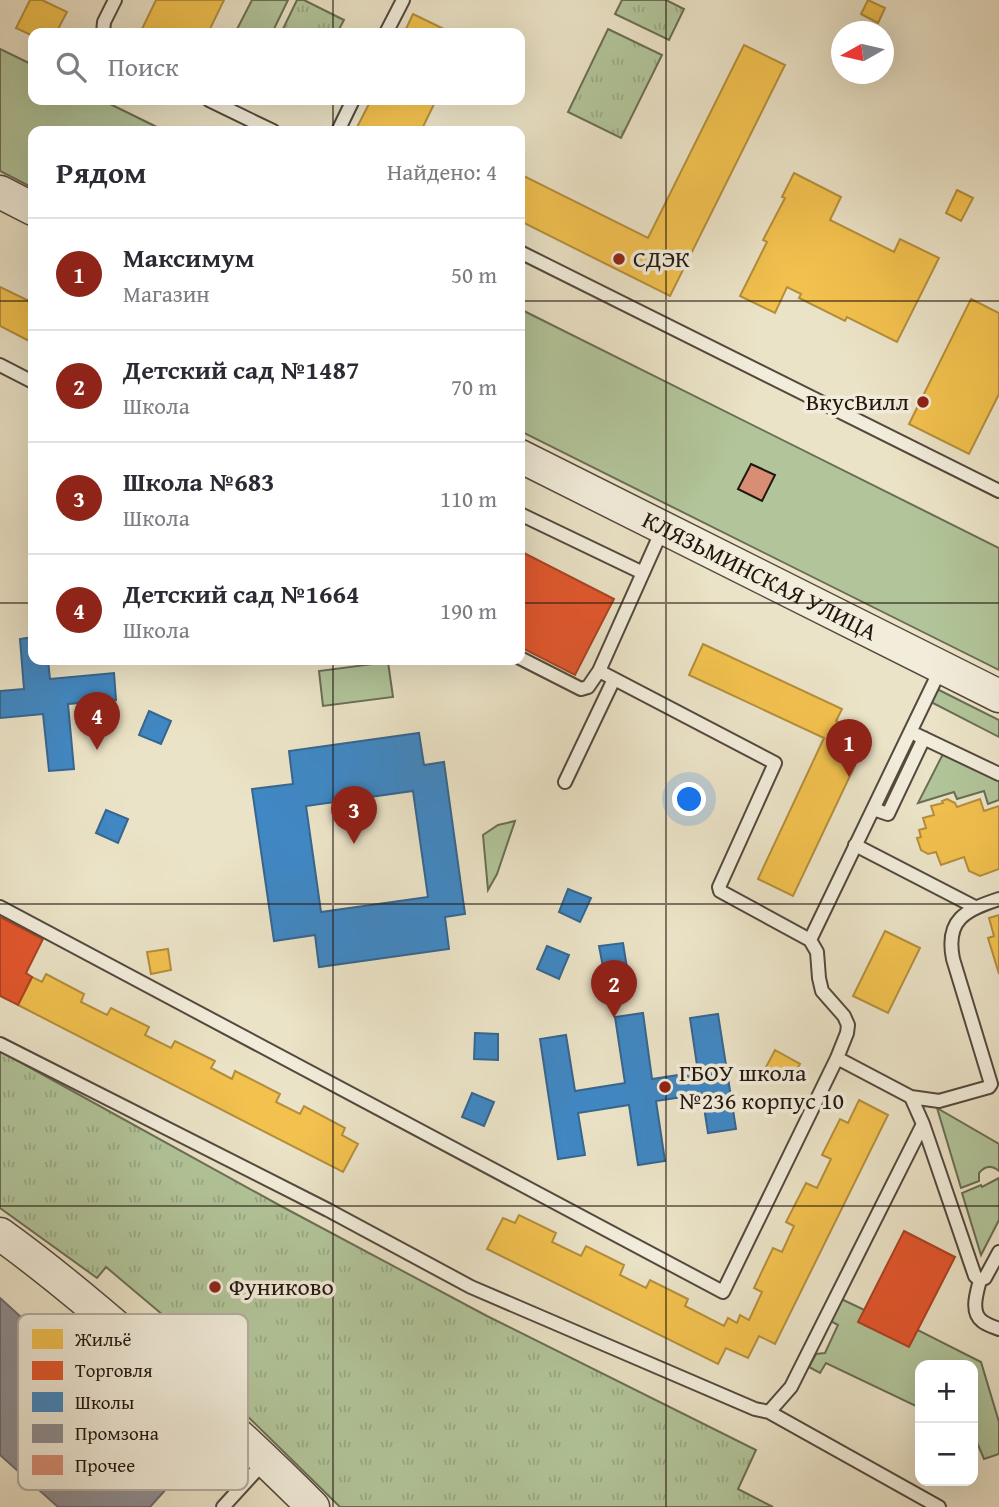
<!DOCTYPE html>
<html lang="ru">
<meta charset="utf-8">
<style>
body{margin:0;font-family:"Gentium Book Plus",serif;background:#f2f2f3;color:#2b2b33}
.controls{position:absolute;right:21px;bottom:21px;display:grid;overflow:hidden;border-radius:14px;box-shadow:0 7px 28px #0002}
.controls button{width:63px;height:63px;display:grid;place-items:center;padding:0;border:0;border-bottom:2px solid #e1e1e2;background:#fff;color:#2b2b33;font:35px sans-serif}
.compass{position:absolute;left:831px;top:21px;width:63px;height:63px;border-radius:50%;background:#fff;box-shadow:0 7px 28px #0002;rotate:262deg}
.you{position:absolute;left:690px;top:800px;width:24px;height:24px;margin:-18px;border:5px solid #fff;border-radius:50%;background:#1a73e8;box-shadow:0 0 0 10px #1a73e833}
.badge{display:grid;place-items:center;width:46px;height:46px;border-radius:50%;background:#8f2418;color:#fff;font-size:23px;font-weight:700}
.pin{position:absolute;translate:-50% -58px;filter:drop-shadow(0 2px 4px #0008)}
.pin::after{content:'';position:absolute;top:37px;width:24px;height:21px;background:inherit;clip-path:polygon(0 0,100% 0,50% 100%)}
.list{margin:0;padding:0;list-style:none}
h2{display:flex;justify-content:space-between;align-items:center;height:91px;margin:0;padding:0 28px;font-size:30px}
h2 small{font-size:23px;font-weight:400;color:#7c7c81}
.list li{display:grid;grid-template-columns:46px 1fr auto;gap:21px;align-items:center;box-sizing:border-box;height:112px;padding:0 28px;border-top:2px solid #e1e1e2}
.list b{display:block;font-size:26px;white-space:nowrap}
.list p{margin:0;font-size:23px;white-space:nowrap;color:#7c7c81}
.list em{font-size:23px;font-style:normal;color:#7c7c81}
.icon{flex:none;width:38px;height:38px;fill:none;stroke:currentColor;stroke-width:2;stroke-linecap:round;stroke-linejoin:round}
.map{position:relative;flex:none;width:999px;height:1507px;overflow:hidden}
.search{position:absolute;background:#fff;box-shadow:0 7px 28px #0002;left:28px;top:28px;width:497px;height:77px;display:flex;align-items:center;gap:18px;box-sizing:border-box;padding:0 24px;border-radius:14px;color:#7c7c81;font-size:26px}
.panel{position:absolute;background:#fff;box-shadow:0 7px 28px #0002;left:28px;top:126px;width:497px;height:539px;border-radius:14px}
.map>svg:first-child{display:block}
.grass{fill:#b2c59a;stroke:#6a6e56;stroke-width:2}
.park{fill:url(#park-tufts);stroke:#6a6e56;stroke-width:2}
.homes{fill:#f2c14e;stroke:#b48e3c;stroke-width:2}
.shops{fill:#e4572e;stroke:#aa4425;stroke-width:2}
.schools{fill:#3f88c5;stroke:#36668f;stroke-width:2;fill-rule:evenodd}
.industry{fill:#8d8d92;stroke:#6d696b;stroke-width:2}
.building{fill:#d78e75;stroke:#221611;stroke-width:2}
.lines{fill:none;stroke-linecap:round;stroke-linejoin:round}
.service-casing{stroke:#54493e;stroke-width:16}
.tertiary-casing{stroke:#54493e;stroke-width:35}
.service{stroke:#f2eddb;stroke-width:12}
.tertiary{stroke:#f2eddb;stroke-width:32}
.grid{fill:none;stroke:#221611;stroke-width:2;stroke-opacity:0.55}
.poi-dot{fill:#8f2418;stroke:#f2eddb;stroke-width:2.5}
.labels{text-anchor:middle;stroke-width:7;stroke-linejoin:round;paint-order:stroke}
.poi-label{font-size:24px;fill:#221611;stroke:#f2eddb;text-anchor:start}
.street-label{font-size:24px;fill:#221611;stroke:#f2eddb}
.key{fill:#f2eddb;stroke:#b4ac9e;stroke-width:2}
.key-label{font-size:19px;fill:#221611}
</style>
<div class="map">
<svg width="999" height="1507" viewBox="0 0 999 1507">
<defs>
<pattern id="park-tufts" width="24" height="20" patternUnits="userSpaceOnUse" patternTransform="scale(1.75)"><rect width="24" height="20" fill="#b2c59a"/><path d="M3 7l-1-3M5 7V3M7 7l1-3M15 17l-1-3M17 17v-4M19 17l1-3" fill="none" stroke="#99a884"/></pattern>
</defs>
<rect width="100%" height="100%" fill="#ebe3c7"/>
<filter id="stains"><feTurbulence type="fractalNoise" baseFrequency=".00286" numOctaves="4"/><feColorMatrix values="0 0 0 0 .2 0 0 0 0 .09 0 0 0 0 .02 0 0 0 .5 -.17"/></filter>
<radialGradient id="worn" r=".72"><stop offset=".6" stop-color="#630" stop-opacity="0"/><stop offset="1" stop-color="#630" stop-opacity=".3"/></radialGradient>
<path class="grass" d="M252 0H288L272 33H235Z
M0 49 33 65V100H102L165 131H33V188L0 171Z
M520 309 999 548V670L520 431Z
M388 662 393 697 323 706 319 671Z
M937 689 999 720V737L931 702Z
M945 750 999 777V800L988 804 984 791 957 799 954 792 918 803Z
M515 821 497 874 488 890 483 835 498 825Z
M937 1108 999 1144V1171C992 1165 985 1166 979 1173V1181L961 1188Z
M999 1178V1220L981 1255 962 1193 981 1185 982 1187Z
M835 1296 904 1329 910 1326 981 1362 999 1422V1454L984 1459 973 1433V1365H920V1408L826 1363 820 1373 809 1367 816 1354 825 1353 838 1325 825 1318Z"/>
<path class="park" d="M297 0H304L344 20 337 33H281Z
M622 0H666L684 9 669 40 615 14Z
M608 29 662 55 621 138 568 112Z
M0 1051 279 1205 487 1316 756 1450 738 1489 773 1507H340L186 1356 176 1326 106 1267 97 1278 0 1208Z"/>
<path class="homes" d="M30 0H42L67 12 56 33H33V36L16 28Z
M156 0H224L208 33H140Z
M868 0 885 8 878 23 861 14Z
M413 14 452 33H404Z
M744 45 785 65 670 296 520 221V174L648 238Z
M371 100H436L421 131H355Z
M794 173 841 197 830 220 894 252 900 239 939 258 897 342 847 317 845 321 799 298 801 294 787 287 775 313 740 296 767 242 763 240 785 198 782 197Z
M957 190 973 198 961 221 946 213Z
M0 287 33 303V343L0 326Z
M971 299 999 313V394L969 454 909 424Z
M703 644 842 709 836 721 855 730 844 753 858 759 793 896 758 879 824 738 689 675Z
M947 799 955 803 957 807 980 799 984 811 999 806V869L980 876 969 871 964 857 941 865 936 852 928 854 921 850 917 838 921 837 919 830 926 828 923 818 934 815 931 806 943 803 942 801Z
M999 915V974L988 938 994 936 989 918Z
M885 931 920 948 888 1013 853 996Z
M168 949 171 970 151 974 147 952Z
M46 974 84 994 81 1002 107 1015 111 1008 149 1027 145 1035 171 1048 175 1041 215 1061 211 1068 232 1079 235 1071 280 1094 276 1102 300 1114 304 1106 345 1128 342 1135 358 1144 343 1172 18 1005 32 977 42 982Z
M775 1050 800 1064 791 1081 766 1067Z
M859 1100 888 1115 775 1344 759 1336 748 1358 726 1348 718 1364 487 1249 503 1218 515 1223 519 1215 556 1233 552 1242 581 1256 586 1246 624 1265 620 1275 646 1288 650 1280 688 1299 685 1306 724 1326 728 1318 737 1323 740 1315 749 1320 762 1292 754 1288 773 1248 782 1252 794 1226 786 1222 806 1183 817 1188 831 1159 822 1155 840 1119 848 1123Z"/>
<path class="shops" d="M520 551 614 599 575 675 520 647Z
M0 917 43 939 26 973 32 977 18 1005 0 996Z
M904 1231 955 1257 909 1347 858 1322Z"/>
<path class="schools" d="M33 637V660H48L50 679 114 673 116 700 68 704 74 769 49 771 43 714 0 718V691L24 689 20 639Z
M149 711 171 721 161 744 139 735Z
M419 733 424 765 444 762 465 914 445 917 449 949 319 967 315 935 274 941 252 789 293 784 289 751ZM413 791 428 897 321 912 306 806Z
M106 810 128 819 118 843 96 833Z
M568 889 591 898 580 922 559 912Z
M623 943 627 968 604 972 599 946Z
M547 946 569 955 559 979 537 969Z
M643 1013 652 1079 698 1072 690 1018 718 1014 736 1129 708 1133 702 1094 656 1101 665 1161 638 1165 629 1105 578 1113 585 1155 558 1159 540 1039 566 1035 575 1091 625 1083 615 1017Z
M475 1033 498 1034V1060L474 1059Z
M472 1093 494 1102 484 1126 462 1117Z"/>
<path class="industry" d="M0 1298 186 1467 150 1507H58L0 1455Z"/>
<path class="building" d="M751 464 775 475 762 501 738 489Z"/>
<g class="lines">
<defs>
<path id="service" d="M103 33 104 22 115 0
M386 33 403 0
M209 100 273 131
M338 131 353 100
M520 252 999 491
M0 365 33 382
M520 514 643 573
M663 528 599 671 775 763 719 887 720 891 810 940
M520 658 581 689 588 687 599 671
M917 735 999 774
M565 782 614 679
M873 809 888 814 924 738
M855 845 975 907
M0 907 723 1292 837 1058 847 1033 848 1025 844 1016 822 991 819 978 817 952 810 940 941 668
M0 1044 328 1210 471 1287 755 1409 769 1412 791 1387 923 1124
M837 1058 911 1097 923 1124 975 1276 980 1280 985 1278 999 1252
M911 1097 939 1101 989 1087 991 1084 953 959C945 919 966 910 999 899
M980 1280C977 1292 970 1312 982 1321 987 1325 994 1327 999 1329
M769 1412 939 1507
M223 1507 265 1461"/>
<g id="tertiary">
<path d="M0 192 33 209"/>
<path id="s1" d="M520 456 999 696"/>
<path d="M0 1234C49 1269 95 1308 141 1348 200 1399 258 1452 313 1507"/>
</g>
</defs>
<use href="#service" class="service-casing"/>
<use href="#tertiary" class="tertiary-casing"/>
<use href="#service" class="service"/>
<use href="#tertiary" class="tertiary"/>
</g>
<path class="grid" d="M333 0V33M666 0V1507M333 100V131M0 301H33M520 301H999M0 603H33M520 603H999M333 660V1507M0 904H999M0 1206H999"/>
<g class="poi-dot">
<circle cx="619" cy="259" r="7"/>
<circle cx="923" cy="402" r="7"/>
<circle cx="665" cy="1087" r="7"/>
<circle cx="215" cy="1287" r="7"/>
</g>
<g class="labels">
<g class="poi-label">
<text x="633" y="267">СДЭК</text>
<text x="909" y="410" text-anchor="end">ВкусВилл</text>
<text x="679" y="1081">ГБОУ школа<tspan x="679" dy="28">№236 корпус 10</tspan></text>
<text x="229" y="1295">Фуниково</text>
</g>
<g class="street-label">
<text dy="8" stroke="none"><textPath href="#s1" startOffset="268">КЛЯЗЬМИНСКАЯ УЛИЦА</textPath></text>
</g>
</g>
<rect x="18" y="1314" width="230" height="176" rx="10" class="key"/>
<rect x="32" y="1329" width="31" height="20" fill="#f2c14e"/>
<rect x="32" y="1361" width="31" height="19" fill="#e4572e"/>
<rect x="32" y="1392" width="31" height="20" fill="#3f88c5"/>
<rect x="32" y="1424" width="31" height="19" fill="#8d8d92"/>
<rect x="32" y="1455" width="31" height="20" fill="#d78e75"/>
<g class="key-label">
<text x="75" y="1346">Жильё</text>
<text x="75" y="1377">Торговля</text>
<text x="75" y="1409">Школы</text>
<text x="75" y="1440">Промзона</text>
<text x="75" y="1472">Прочее</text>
</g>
<rect width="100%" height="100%" filter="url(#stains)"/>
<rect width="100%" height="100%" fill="url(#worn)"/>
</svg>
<div class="controls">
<button>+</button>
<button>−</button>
</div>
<svg class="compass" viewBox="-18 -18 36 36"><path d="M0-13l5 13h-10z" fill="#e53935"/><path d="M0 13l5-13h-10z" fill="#7c7c81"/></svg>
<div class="you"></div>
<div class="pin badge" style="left:849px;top:777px">1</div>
<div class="pin badge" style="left:614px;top:1018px">2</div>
<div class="pin badge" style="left:354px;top:844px">3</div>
<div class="pin badge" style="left:97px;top:750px">4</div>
<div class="search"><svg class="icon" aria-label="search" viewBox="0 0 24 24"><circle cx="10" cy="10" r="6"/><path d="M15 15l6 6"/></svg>Поиск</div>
<section class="panel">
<h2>Рядом<small>Найдено: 4</small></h2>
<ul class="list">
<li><span class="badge">1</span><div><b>Максимум</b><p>Магазин</p></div><em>50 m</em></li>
<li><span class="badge">2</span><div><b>Детский сад №1487</b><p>Школа</p></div><em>70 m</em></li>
<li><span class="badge">3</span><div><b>Школа №683</b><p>Школа</p></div><em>110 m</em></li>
<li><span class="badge">4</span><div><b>Детский сад №1664</b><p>Школа</p></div><em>190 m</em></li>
</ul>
</section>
</div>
